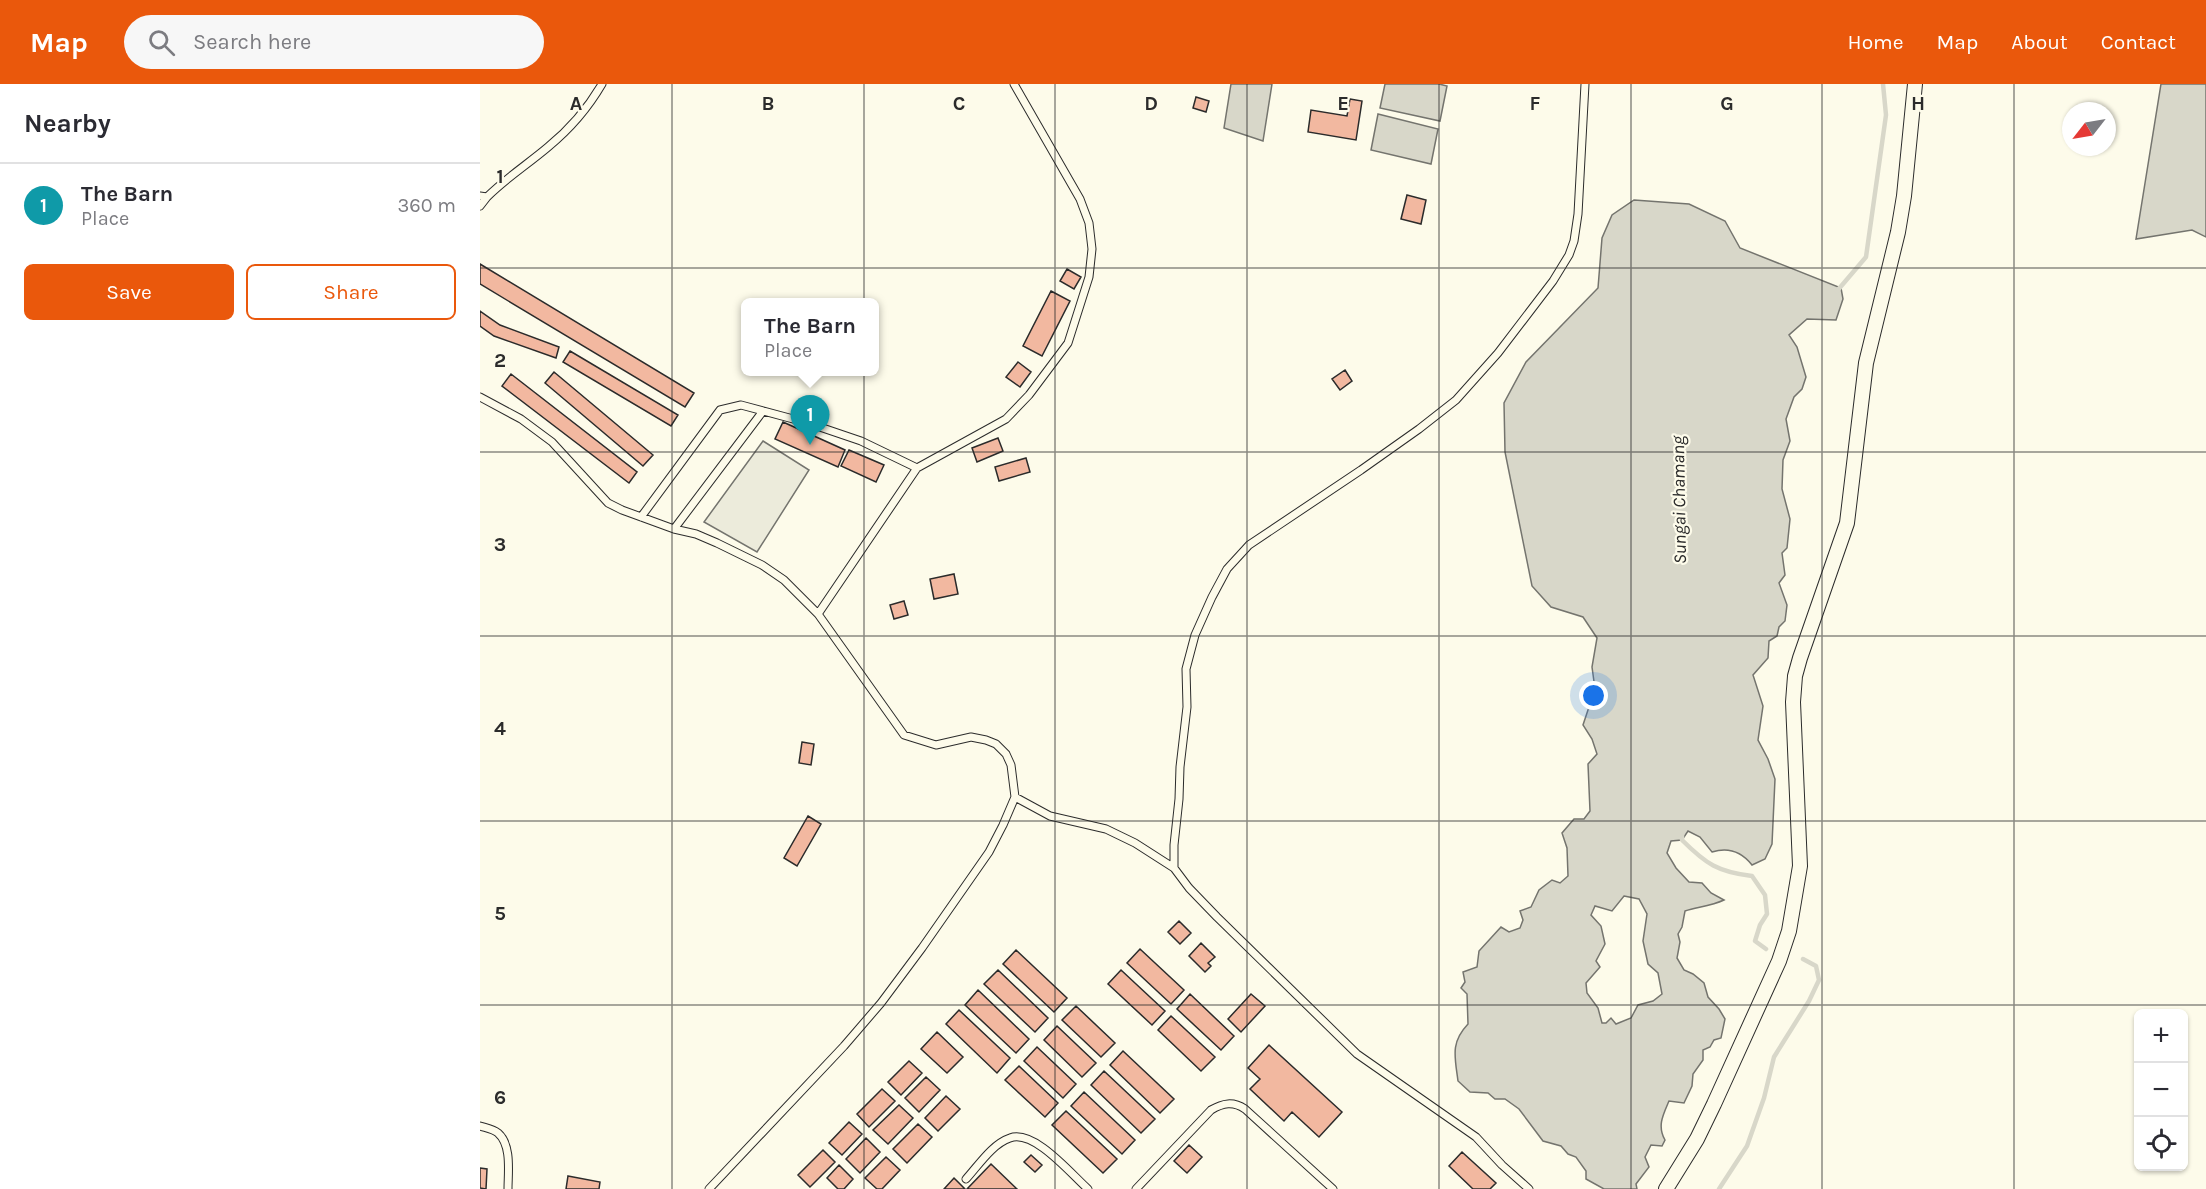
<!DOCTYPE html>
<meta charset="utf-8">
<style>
body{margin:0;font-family:Karla,sans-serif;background:#f7f7f7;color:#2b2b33}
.controls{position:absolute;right:18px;bottom:18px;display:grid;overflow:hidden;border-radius:9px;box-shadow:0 2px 4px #0004}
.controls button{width:54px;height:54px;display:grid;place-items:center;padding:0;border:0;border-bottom:2px solid #e1e1e2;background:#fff;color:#2b2b33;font:30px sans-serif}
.compass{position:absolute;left:1582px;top:18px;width:54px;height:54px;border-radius:50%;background:#fff;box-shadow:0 2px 4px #0004;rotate:239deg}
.you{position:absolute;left:1114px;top:612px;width:21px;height:21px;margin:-15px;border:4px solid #fff;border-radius:50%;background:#1a73e8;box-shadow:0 0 0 9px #1a73e833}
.badge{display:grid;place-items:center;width:39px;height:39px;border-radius:50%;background:#ea580c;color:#fff;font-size:20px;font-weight:700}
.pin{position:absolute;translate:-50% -50px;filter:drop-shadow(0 2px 3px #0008)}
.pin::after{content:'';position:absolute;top:32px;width:21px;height:18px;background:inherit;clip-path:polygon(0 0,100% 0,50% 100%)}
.popup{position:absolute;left:261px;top:214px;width:138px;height:78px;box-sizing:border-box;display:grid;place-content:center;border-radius:9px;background:#fff;filter:drop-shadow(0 2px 4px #0005);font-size:20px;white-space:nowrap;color:#7c7c81}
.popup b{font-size:22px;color:#2b2b33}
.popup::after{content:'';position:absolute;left:50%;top:100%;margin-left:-12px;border:12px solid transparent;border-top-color:#fff}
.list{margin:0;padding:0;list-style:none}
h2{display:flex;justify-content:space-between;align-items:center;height:78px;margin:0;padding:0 24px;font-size:26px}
h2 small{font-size:20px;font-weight:400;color:#7c7c81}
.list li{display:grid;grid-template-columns:39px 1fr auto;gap:18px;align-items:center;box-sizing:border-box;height:84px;padding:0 24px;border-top:2px solid #e1e1e2}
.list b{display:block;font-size:22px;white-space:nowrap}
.list p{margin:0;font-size:20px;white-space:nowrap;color:#7c7c81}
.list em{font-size:20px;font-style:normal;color:#7c7c81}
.actions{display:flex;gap:12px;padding:18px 24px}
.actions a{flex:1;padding:14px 0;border:2px solid #ea580c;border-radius:9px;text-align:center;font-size:21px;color:#ea580c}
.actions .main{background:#ea580c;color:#fff}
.icon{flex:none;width:33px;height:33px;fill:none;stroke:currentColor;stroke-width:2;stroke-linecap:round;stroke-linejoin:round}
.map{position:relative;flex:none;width:1726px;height:1105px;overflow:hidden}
header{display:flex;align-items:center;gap:36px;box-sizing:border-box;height:84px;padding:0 30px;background:#ea580c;color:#fff}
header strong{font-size:28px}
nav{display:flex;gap:33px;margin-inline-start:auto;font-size:21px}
.search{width:420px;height:54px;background:#f7f7f7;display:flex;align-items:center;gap:15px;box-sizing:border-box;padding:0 21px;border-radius:33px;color:#7c7c81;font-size:22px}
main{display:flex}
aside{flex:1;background:#fff}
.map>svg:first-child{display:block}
.green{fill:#ecebdb;stroke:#74746e;stroke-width:1.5}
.water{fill:#d8d7c9;stroke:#74746e;stroke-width:1.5;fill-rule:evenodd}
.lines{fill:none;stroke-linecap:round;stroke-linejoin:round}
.stream{stroke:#d8d7c9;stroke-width:4.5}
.building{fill:#f2b8a0;stroke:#2b2b2b;stroke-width:1.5}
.lane-casing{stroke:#2b2b2b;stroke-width:9}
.street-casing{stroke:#2b2b2b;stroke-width:16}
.lane{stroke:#fdfbea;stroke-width:7}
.street{stroke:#fdfbea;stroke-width:14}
.grid{fill:none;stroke:#2b2b2b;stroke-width:1.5;stroke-opacity:0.55}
.labels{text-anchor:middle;stroke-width:4.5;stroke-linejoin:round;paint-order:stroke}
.water-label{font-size:18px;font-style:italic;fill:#2b2b2b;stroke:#fdfbea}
.grid-label{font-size:20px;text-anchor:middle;font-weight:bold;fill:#2b2b2b;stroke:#fdfbea;stroke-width:4.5;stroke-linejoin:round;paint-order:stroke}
</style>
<header>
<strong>Map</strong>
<div class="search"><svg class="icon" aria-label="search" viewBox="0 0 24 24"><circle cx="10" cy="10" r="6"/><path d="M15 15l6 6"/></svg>Search here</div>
<nav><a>Home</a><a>Map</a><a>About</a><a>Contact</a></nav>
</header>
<main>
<aside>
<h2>Nearby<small></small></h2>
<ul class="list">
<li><span class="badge" style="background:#0f9aa8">1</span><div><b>The Barn</b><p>Place</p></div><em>360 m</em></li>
</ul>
<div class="actions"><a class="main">Save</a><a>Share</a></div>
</aside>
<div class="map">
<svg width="1726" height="1105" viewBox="0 0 1726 1105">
<rect width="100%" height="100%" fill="#fdfbea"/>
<path class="green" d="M283 357 329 386 277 468 224 438Z"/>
<path class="water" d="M751 0H792L783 57 744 44Z
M905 0H959L967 2 960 37 900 24Z
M1681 0H1726V153L1712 146 1656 155Z
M898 30 958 45 951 80 891 66Z
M1154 116 1209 120 1245 137 1260 164 1361 204 1363 215 1356 236 1327 235 1309 251 1317 263 1326 293 1322 305 1314 313 1306 335 1310 357 1303 376 1302 405 1310 435 1307 464 1302 469 1305 491 1299 499 1307 521 1305 537 1299 543 1297 552 1289 557 1288 574 1273 591 1283 622 1278 656 1288 675 1295 695 1292 760 1285 775 1272 781C1261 767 1248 763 1232 768L1220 753 1208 747 1202 756 1191 757 1187 769 1196 784 1209 798 1222 799 1231 809 1244 816C1231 822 1218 823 1205 827L1202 843 1198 850 1200 858 1197 874 1204 886 1213 890 1224 899 1228 913 1239 925 1245 935 1241 954 1234 956 1230 963 1223 966V976L1213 990 1212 1002 1204 1019 1189 1017C1183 1031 1177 1042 1185 1056L1182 1062 1171 1061 1165 1073 1169 1083 1156 1100 1157 1105H1124L1106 1095V1087L1096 1073 1088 1070 1081 1062 1063 1057 1039 1025 1025 1015H1015L1008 1009 990 1008 978 997C975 973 970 959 988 940L987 910 981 904 985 898 983 888 997 883 999 867 1021 843 1029 848 1040 844 1043 836 1040 827 1051 823 1059 806 1072 796 1080 799 1088 792 1087 764 1082 749 1094 735H1104L1110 727 1108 680 1117 670 1112 655 1103 641 1115 605 1112 583 1117 554 1103 533 1071 523 1052 502 1025 368 1024 319 1046 278 1118 204 1122 154 1132 131ZM1144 812 1159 815 1167 830 1163 857 1168 880 1178 889 1182 910 1173 917 1158 921 1151 934 1136 940 1131 934 1126 939H1122L1118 924 1107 909 1106 899 1120 883 1116 877 1125 860 1121 842 1111 831 1115 822 1132 827Z"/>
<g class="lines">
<path class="stream" d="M1357 207 1386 173 1406 31 1403 0
M1202 750V756C1226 780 1238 788 1272 792L1285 811 1287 830 1280 841 1275 857 1286 865
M1239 1105 1267 1062 1284 1014 1294 973 1329 917 1339 896 1336 882 1323 875"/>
</g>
<path class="building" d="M716 13 729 17 726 28 713 24Z
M870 15 882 17 876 56 828 48 831 26 867 32Z
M927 111 946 116 941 140 921 135Z
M0 180 214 309 205 323 0 200Z
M587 185 601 193 594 205 580 197Z
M571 207 590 217 562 272 543 262Z
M0 227 20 241 79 263 76 274 14 252 0 242Z
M90 267 198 331 191 342 83 278Z
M538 278 551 288 540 303 526 293Z
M865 286 872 297 860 306 852 295Z
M74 288 173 371 163 382 65 299Z
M31 290 157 388 149 399 22 302Z
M303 338 365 366 358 383 295 355Z
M518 354 523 367 497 378 492 364Z
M369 366 404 381 396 398 361 382Z
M546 374 550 388 519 397 515 383Z
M474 490 478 510 454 515 450 495Z
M424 517 428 531 414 535 410 521Z
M322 658 334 660 331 681 319 679Z
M328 732 341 740 317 782 304 774Z
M699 837 711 849 700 860 688 848Z
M721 859 735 873 728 879 731 882 725 888 709 872Z
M660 865 704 906 691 920 647 879Z
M536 866 587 914 574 928 523 880Z
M518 886 568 934 555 948 504 900Z
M641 886 685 927 672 941 628 900Z
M498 906 549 955 536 969 485 921Z
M710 910 754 952 741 966 697 925Z
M771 910 785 922 761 948 748 935Z
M596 922 635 959 621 973 582 936Z
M479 926 530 974 517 989 466 940Z
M691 932 735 973 721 987 678 946Z
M577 942 616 979 602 993 564 956Z
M457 948 483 973 467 989 441 965Z
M789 961 862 1028 839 1053 812 1028 804 1037 770 1005 780 995 768 984Z
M557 963 596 1000 583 1014 544 977Z
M643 967 694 1015 680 1029 630 981Z
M429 977 442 989 421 1011 408 998Z
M539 982 578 1019 565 1033 525 996Z
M624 987 675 1035 661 1049 611 1001Z
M446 993 460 1006 439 1028 425 1014Z
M402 1005 415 1017 389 1043 377 1030Z
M604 1008 655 1056 642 1070 591 1022Z
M466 1012 480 1025 458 1047 445 1034Z
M419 1021 433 1034 408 1060 393 1046Z
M586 1027 637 1075 623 1089 572 1041Z
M369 1038 382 1050 362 1071 349 1059Z
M438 1040 452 1053 427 1079 413 1065Z
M386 1054 400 1068 380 1089 366 1075Z
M709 1061 722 1073 707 1089 694 1077Z
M343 1066 355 1078 330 1103 318 1091Z
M982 1068 1016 1099 1010 1105H993L969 1082Z
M551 1071 562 1081 555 1088 544 1078Z
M406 1073 420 1086 402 1105H397L385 1094Z
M511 1080 537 1105H487Z
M359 1081 373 1095 364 1105H358L347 1094Z
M0 1084 7 1085 6 1105 0 1104Z
M88 1092 120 1098 119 1105H86Z
M474 1094 485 1105H464Z"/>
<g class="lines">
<defs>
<path id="lane" d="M0 112 7 113C26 94 48 80 68 63 90 45 108 24 122 0
M0 122 7 113
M0 313 41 335 72 358 128 419 142 426 194 445 216 450 237 459 282 481 304 496 338 530 424 651 456 661 491 653 506 656 516 660 526 670 531 681 535 713 523 741 509 768 442 864 401 919 364 962 229 1105
M161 433 240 326 261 321 328 339 381 357 437 384
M194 445 283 327
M338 530 437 384 526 335 549 311 588 259 609 193 612 165 609 139 600 115 534 0
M535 713 570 732 626 745 655 759 694 784 709 804 737 833 877 970 996 1053 1022 1081 1049 1105
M694 784V761L699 715 700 683 707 623 706 585 715 551 732 513 747 485 769 461 881 386 939 345 976 316 1018 269 1073 197 1089 171 1094 157 1098 130 1105 0
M0 1042C6 1044 13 1045 18 1049 32 1061 28 1089 28 1105
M486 1095C498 1082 512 1060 530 1054 554 1045 591 1090 608 1105
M656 1105 731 1026C743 1019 753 1017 765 1025L853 1105"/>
<path id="street" d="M1186 1105 1217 1055 1234 1020 1299 877 1309 847 1320 782 1313 618 1315 592 1320 574 1367 439 1386 279 1418 148 1424 112 1435 0"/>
</defs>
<use href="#lane" class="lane-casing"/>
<use href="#street" class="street-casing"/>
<use href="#lane" class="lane"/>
<use href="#street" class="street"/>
</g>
<path class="grid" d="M192 0V1105M384 0V1105M575 0V1105M767 0V1105M959 0V1105M1151 0V1105M1342 0V1105M1534 0V1105M0 184H1726M0 368H1726M0 552H1726M0 737H1726M0 921H1726"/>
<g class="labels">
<g class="water-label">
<text transform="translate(1199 416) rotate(-91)" y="6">Sungai Chamang</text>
</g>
</g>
<g class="grid-label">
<text x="96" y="26">A</text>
<text x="288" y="26">B</text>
<text x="479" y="26">C</text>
<text x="671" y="26">D</text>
<text x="863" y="26">E</text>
<text x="1055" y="26">F</text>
<text x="1247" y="26">G</text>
<text x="1438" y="26">H</text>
<text x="20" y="99">1</text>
<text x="20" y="283">2</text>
<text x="20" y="467">3</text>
<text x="20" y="651">4</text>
<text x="20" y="836">5</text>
<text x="20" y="1020">6</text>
</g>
</svg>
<div class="controls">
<button>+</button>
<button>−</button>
<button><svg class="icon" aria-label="locate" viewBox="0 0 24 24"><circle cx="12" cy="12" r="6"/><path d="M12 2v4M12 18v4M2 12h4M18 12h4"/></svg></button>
</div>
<svg class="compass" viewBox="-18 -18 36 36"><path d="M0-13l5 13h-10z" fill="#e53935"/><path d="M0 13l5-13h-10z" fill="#7c7c81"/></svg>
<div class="you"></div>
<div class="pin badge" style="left:330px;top:361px;background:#0f9aa8">1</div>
<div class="popup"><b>The Barn</b>Place</div>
</div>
</main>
